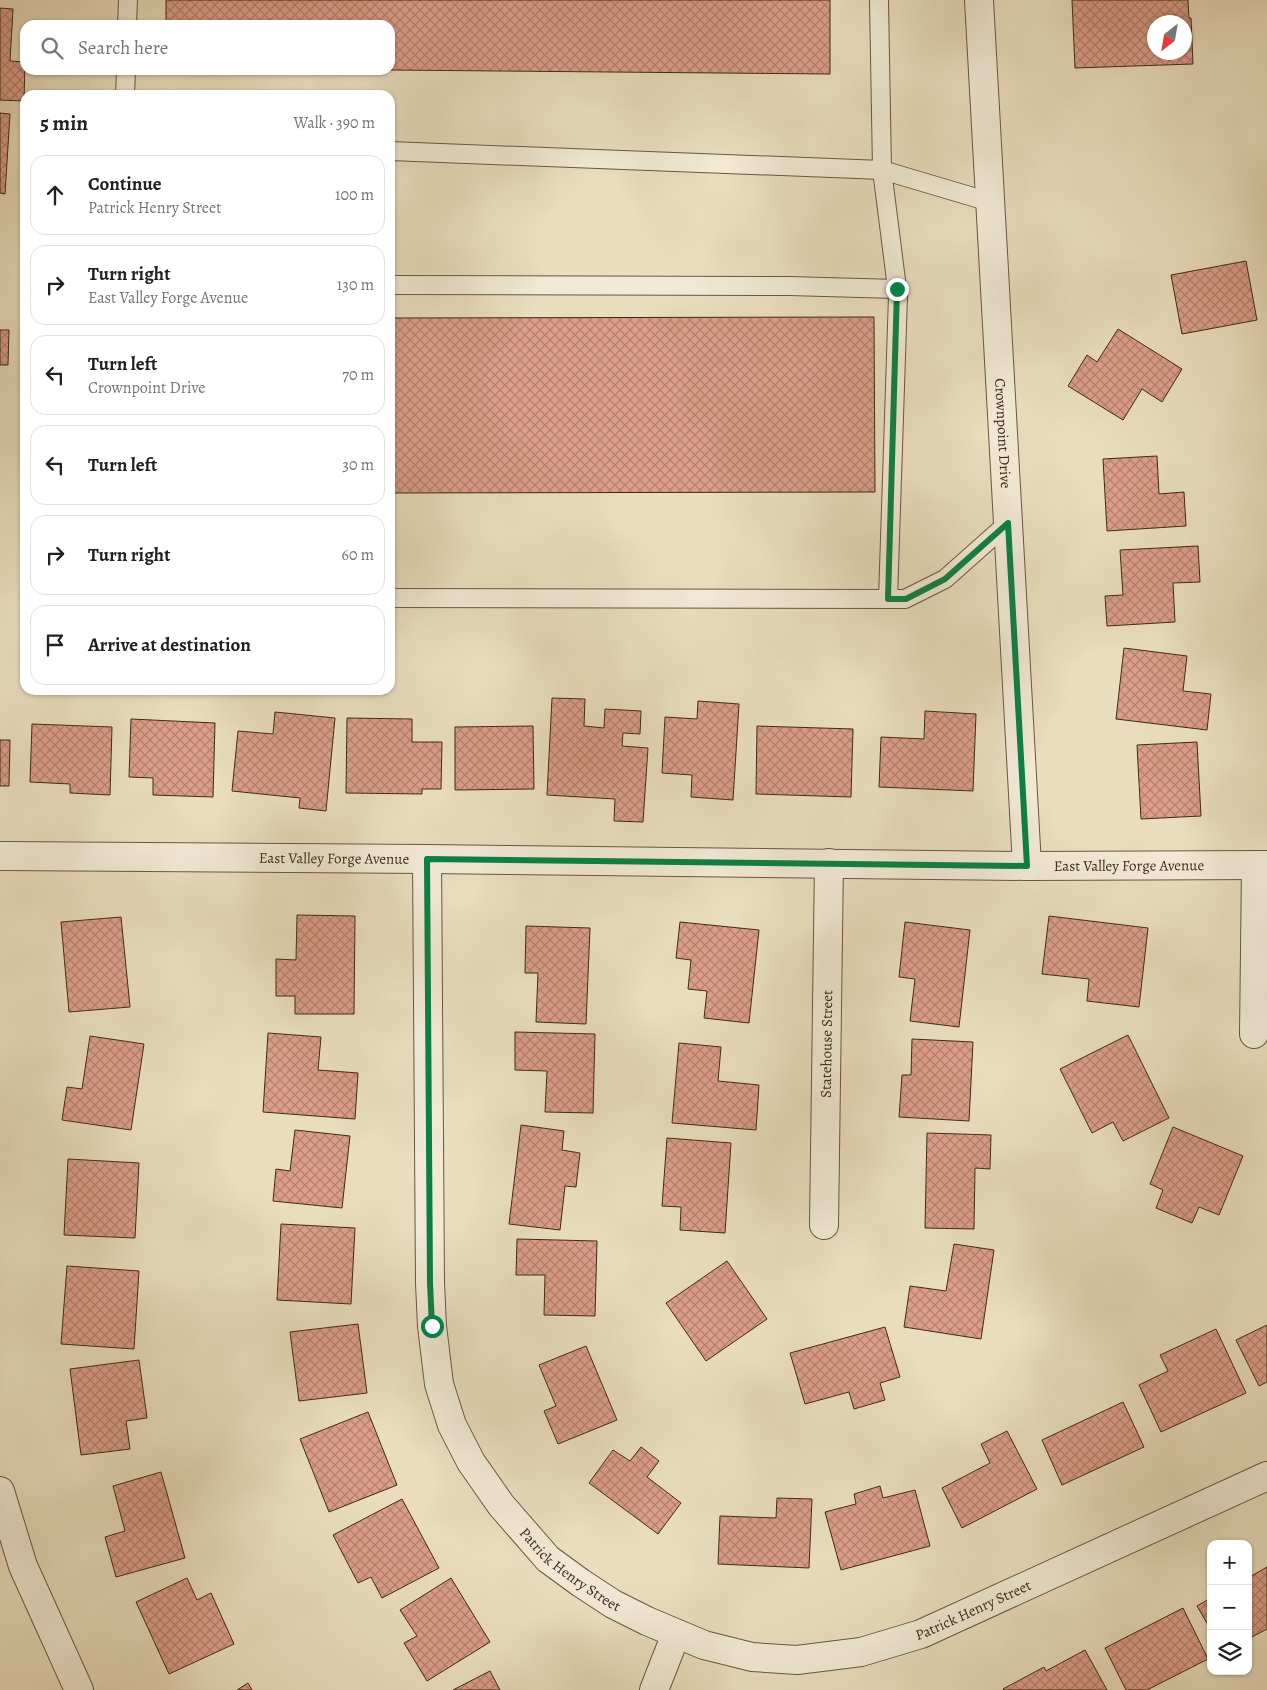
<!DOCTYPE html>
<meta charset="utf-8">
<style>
body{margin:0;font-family:Alegreya,serif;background:#f2f2f2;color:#202124}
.controls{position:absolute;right:15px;bottom:15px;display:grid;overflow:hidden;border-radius:10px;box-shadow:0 1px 4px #0004}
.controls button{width:45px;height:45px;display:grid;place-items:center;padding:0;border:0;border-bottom:1px solid #e0e0e0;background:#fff;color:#202124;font:25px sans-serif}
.compass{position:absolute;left:1147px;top:15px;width:45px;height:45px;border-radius:50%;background:#fff;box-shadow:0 1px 4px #0004;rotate:211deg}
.stop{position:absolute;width:15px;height:15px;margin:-11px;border:4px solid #0b8043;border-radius:50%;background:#fff}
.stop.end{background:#0b8043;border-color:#fff;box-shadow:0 1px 5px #0008}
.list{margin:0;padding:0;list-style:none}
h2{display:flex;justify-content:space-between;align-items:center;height:65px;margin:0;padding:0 20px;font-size:21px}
h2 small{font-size:16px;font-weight:400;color:#757577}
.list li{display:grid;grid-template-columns:32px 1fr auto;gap:15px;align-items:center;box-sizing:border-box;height:80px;margin:0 10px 10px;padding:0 10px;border:1px solid #e0e0e0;border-radius:15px}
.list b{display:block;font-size:19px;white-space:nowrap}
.list p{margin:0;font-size:16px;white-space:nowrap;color:#757577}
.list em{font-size:16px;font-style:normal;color:#757577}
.icon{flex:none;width:28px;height:28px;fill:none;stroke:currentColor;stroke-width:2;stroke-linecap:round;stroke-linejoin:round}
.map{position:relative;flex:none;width:1267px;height:1690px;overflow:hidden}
.search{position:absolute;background:#fff;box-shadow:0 1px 4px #0004;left:20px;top:20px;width:375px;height:55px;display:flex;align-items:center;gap:12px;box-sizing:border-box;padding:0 18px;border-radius:15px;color:#757577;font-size:19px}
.panel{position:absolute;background:#fff;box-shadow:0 1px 4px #0004;left:20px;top:90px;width:375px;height:605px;border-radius:15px}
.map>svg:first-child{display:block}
.building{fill:url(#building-cross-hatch);stroke:#3f2a17;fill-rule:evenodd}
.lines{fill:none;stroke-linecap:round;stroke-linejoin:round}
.service-casing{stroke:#6a5741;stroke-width:20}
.minor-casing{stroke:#6a5741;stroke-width:30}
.service{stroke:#f1e9d5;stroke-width:18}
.minor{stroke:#f1e9d5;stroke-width:28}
.route{stroke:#0b8043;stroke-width:6}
.labels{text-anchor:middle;stroke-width:4;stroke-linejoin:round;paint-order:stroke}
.street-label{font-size:15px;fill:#3f2a17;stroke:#f1e9d5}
</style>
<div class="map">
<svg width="1267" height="1690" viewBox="0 0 1267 1690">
<defs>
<pattern id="building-cross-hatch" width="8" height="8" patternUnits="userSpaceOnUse" patternTransform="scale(1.25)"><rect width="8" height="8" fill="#dc9e8a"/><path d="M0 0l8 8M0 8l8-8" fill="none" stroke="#b48170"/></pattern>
</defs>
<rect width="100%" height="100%" fill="#e9ddbe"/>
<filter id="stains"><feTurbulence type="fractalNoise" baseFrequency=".004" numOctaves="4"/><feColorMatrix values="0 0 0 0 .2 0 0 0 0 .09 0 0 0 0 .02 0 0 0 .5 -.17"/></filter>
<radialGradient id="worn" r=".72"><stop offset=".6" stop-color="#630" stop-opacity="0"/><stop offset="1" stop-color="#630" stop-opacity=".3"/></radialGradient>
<path class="building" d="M166 0H830V74L390 70V25H166Z
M1072 0H1188L1189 18H1191L1193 64 1075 68ZM1154 22H1184V52H1154Z
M0 8 13 9 10 61 25 62 24 101 0 100Z
M0 113 10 114 5 194 0 193Z
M1246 261 1257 320 1182 334 1171 275Z
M874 317 875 492 390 493V318Z
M1118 329 1182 369 1162 402 1142 389 1123 420 1068 386 1087 355 1097 362Z
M0 330H9L8 365H0Z
M1157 456 1159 494 1184 492 1186 526 1107 531 1103 459Z
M1198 546 1200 582 1173 583 1175 622 1107 626 1105 596 1123 595 1120 550Z
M1124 648 1187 656 1183 691 1211 694 1207 730 1116 719Z
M552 698 585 699 584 726 604 728 605 709 641 711 640 734 623 733 622 746 648 748 643 822 614 821 615 799 547 795Z
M698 701 739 704 733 800 691 797 692 775 662 773 665 717 697 719Z
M925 711 976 714 973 791 879 787 881 737 924 739Z
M275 712 335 718 326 811 299 808 300 798 232 791 238 731 273 734Z
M347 718 412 719V742H442L441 789H422V794L346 793Z
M131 719 215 723 213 797 153 795V778L129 777Z
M32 724 112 727 110 795 70 793V784L30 782Z
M533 726 534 789 455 790V727Z
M757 726 853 729 851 797 756 794Z
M0 740H10L9 786H0Z
M1197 742 1201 816 1141 819 1137 745Z
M297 915 355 916 354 1014H295V996H276V959L296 960Z
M1049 916 1148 928 1139 1007 1087 1001 1089 979 1042 974Z
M121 917 130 1007 69 1012 61 922Z
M680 922 759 930 749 1023 704 1018 707 991 688 989 691 960 676 958Z
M905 922 970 930 959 1027 910 1021 915 979 899 977Z
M526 926 590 928 586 1024 536 1022 538 973H525Z
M515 1032 595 1034 593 1113 545 1112 547 1071 515 1070Z
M268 1033 321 1037 318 1070 358 1073 355 1119 263 1112Z
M1128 1035 1169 1118 1123 1141 1113 1122 1092 1133 1060 1069Z
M90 1036 144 1044 131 1130 62 1120 67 1087 82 1089Z
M912 1039 973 1042 969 1121 899 1117 902 1075H911Z
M679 1043 721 1047 718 1081 759 1085 756 1130 672 1123Z
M521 1125 564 1131 562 1150 580 1153 576 1187 565 1186 560 1230 509 1224Z
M1173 1127 1243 1156 1219 1215 1199 1207 1192 1223 1156 1208 1163 1190 1150 1184Z
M295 1130 350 1136 342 1208 273 1201 276 1169 290 1171Z
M927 1133 991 1135 990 1169 975 1168 974 1229 925 1228Z
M667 1138 731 1143 725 1233 680 1230 681 1207 662 1206Z
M68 1159 139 1163 135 1238 64 1235Z
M281 1224 355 1228 351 1304 277 1300Z
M517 1239 597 1241 595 1316 544 1315 545 1275H516Z
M954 1244 994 1250 981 1339 904 1327 910 1286 946 1291Z
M727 1261 767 1319 706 1361 666 1303Z
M67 1266 139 1271 134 1349 61 1344Z
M358 1324 367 1393 299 1401 290 1332Z
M1267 1325V1382L1259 1386 1236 1340Z
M885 1327 900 1377 880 1383 885 1400 854 1409 849 1392 805 1404 790 1353Z
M1216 1329 1246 1393 1161 1432 1139 1385 1168 1371 1160 1355Z
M586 1346 617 1420 558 1444 544 1411 556 1406 539 1365Z
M139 1360 147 1418 126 1421 130 1449 81 1455 70 1369Z
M1123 1402 1144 1447 1062 1485 1042 1440Z
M368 1412 397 1485 329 1512 300 1439Z
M1007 1431 1037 1489 962 1528 942 1488 990 1463 981 1444Z
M641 1447 659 1461 647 1477 681 1503 658 1534 589 1483 613 1450 630 1461Z
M161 1472 185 1558 116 1577 105 1537 125 1531 113 1486Z
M880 1486 883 1498 915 1490 930 1546 841 1570 825 1512 856 1504 854 1494Z
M777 1498 812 1499 809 1568 718 1564 720 1516 776 1518Z
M402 1499 439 1568 382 1598 371 1577 358 1583 333 1535Z
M1267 1567V1629L1248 1639V1578Z
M187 1578 197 1600 211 1593 234 1644 169 1674 136 1602Z
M451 1578 490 1642 427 1681 404 1643 417 1636 400 1610Z
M1211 1598V1630L1197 1606Z
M1183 1608 1208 1659 1147 1690H1126L1105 1648Z
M1085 1650 1107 1690H1004L1003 1689 1044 1667 1046 1671Z
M490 1671 500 1690H453Z
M248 1683 252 1690H237Z"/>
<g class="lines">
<defs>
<path id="service" d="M879 0 882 170 990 202
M127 25 128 0
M125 95 126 70
M390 151 882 170 898 296 888 599
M390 285 789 286 897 289
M390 598 905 599 945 579 1008 523"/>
<g id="minor">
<path id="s1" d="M979 0 1027 866"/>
<path id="s2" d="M0 856 427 859 1027 866 1267 865"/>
<path id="s3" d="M427 859 430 1283 432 1326 439 1384 452 1425 471 1462 501 1505 548 1559 581 1583 613 1604 647 1621 704 1645 752 1657 797 1660 861 1652 921 1634 1267 1476"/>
<path d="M1254 1034 1256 865"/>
<path id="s4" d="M824 1225 829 863"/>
<path d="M0 1491 23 1566 79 1690"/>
<path d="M654 1690 676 1634"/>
</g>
</defs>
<use href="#service" class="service-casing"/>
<use href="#minor" class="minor-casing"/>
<use href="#service" class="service"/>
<use href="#minor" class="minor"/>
</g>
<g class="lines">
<path class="route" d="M432 1326 430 1283 427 859 1027 866 1008 523 945 579 906 599H888L897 289"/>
</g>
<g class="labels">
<g class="street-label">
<text dy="5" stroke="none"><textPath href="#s1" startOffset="434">Crownpoint Drive</textPath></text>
<text dy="5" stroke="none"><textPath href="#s2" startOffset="334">East Valley Forge Avenue</textPath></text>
<text dy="5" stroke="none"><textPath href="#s2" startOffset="1129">East Valley Forge Avenue</textPath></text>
<text dy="5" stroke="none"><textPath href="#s4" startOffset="181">Statehouse Street</textPath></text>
<text dy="5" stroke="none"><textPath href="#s3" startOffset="758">Patrick Henry Street</textPath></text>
<text dy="5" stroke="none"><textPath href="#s3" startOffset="1192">Patrick Henry Street</textPath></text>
</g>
</g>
<rect width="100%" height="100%" filter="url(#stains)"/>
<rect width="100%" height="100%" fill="url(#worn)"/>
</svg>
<div class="controls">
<button>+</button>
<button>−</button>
<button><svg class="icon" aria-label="layers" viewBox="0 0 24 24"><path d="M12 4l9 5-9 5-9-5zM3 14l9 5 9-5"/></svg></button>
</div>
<svg class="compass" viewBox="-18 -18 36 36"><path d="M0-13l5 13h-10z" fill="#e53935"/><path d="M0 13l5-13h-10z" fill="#757577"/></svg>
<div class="stop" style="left:432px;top:1326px"></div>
<div class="stop end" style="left:897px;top:289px"></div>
<div class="search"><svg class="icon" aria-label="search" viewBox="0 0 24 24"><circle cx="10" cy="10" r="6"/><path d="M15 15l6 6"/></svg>Search here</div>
<section class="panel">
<h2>5 min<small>Walk · 390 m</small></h2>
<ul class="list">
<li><svg class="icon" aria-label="ahead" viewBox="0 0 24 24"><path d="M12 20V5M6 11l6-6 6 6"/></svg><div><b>Continue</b><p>Patrick Henry Street</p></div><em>100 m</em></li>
<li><svg class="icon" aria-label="right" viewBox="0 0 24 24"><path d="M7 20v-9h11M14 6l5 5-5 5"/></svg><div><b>Turn right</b><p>East Valley Forge Avenue</p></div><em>130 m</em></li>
<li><svg class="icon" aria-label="left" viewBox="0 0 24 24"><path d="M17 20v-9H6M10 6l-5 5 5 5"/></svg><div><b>Turn left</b><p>Crownpoint Drive</p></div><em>70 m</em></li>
<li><svg class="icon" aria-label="left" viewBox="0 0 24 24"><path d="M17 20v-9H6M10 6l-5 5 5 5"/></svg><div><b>Turn left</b></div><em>30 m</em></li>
<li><svg class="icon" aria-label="right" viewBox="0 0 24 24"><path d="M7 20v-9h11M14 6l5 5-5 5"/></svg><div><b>Turn right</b></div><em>60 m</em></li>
<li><svg class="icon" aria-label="arrive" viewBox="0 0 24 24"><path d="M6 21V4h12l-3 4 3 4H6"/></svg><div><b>Arrive at destination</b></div></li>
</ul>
</section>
</div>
